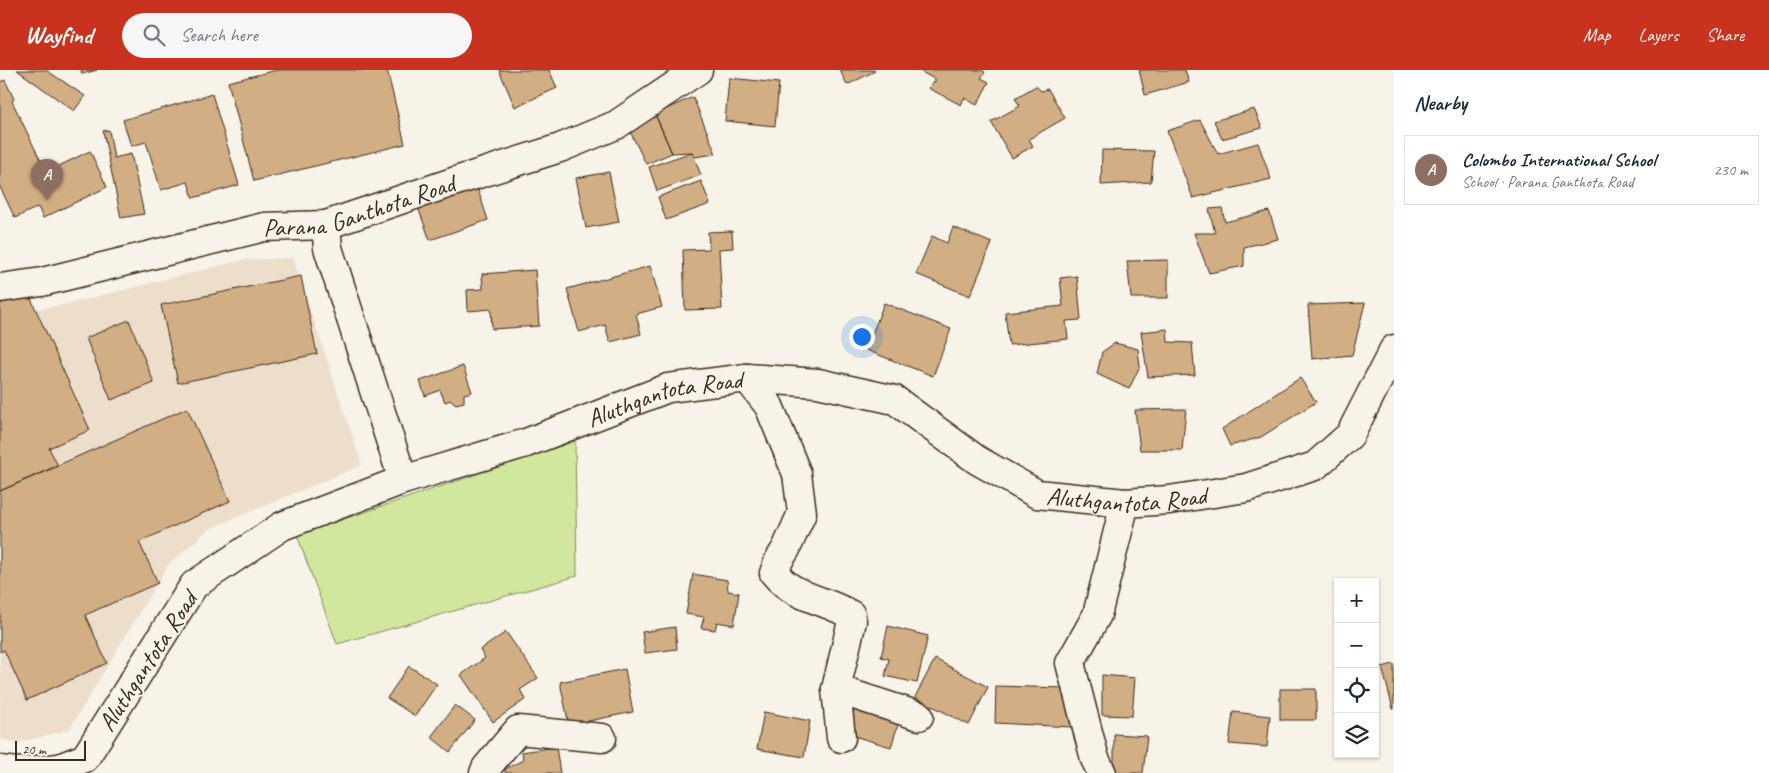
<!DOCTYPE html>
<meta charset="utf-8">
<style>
body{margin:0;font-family:Caveat,sans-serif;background:#f6f6f7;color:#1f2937}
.controls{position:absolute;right:15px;bottom:15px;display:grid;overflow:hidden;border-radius:0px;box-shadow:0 1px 4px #0004}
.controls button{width:45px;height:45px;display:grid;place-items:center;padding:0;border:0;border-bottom:1px solid #e0e1e3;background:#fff;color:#1f2937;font:25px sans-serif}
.scale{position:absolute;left:15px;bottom:12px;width:71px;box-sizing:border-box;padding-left:5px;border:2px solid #3b2a1e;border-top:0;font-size:14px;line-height:18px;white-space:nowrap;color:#3b2a1e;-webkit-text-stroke:4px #f7f3e8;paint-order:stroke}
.you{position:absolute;left:861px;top:266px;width:18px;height:18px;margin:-12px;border:4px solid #fff;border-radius:50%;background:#1a73e8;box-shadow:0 0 0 8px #1a73e833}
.badge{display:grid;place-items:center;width:32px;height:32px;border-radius:50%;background:#c8321e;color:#fff;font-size:16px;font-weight:700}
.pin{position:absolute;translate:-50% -41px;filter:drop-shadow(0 1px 2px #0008)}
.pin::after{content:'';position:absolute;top:26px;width:18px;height:15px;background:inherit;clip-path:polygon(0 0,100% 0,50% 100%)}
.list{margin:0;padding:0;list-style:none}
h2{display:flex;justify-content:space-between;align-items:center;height:65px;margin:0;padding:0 20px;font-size:21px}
h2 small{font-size:16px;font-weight:400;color:#747a83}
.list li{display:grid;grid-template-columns:32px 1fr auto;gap:15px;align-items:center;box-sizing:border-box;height:70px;margin:0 10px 10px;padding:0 10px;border:1px solid #e0e1e3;border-radius:0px}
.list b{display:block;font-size:19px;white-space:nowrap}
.list p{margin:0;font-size:16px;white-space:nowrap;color:#747a83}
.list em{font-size:16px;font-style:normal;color:#747a83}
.icon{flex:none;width:28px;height:28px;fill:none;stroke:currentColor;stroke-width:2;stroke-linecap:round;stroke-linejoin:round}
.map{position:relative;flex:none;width:1394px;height:703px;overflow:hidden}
header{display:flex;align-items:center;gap:30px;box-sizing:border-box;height:70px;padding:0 25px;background:#c8321e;color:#fff}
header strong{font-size:24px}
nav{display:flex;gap:28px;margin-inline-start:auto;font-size:18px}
.search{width:350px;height:45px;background:#f6f6f7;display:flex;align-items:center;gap:12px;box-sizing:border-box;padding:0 18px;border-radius:28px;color:#747a83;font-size:19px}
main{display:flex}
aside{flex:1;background:#fff}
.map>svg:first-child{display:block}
.built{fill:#ecdeca}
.green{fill:#d1e79d;stroke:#86885e}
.building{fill:#d2ae84;stroke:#3b2a1e}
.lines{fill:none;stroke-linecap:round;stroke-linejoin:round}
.minor-casing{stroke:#3b2a1e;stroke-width:31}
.minor{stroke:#f7f3e8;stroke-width:28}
.labels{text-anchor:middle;stroke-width:4;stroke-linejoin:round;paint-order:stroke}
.street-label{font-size:25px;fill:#3b2a1e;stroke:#f7f3e8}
</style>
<header>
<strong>Wayfind</strong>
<div class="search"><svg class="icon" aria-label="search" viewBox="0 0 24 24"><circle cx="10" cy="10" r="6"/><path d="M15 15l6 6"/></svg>Search here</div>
<nav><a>Map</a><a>Layers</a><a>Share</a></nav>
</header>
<main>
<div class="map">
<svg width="1394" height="703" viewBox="0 0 1394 703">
<rect width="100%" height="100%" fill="#f7f3e8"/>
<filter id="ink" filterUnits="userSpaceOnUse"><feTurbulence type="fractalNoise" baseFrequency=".02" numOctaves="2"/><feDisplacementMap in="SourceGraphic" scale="10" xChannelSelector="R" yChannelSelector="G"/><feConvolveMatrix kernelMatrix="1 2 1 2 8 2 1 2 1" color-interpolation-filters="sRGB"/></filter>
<g filter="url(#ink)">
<path class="built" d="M293 188 362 395 209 459 168 495 69 660 16 673 0 669V243L59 236 243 190Z"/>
<path class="green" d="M575 371 577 506 337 574 297 465Z"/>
<path class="building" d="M17 0H46L85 26 74 41Z
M81 0H97L82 4Z
M277 0H387L405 74 254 111 228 12Z
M499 0H549L557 18 515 37Z
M840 0H874L875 1 847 15Z
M918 0H981L985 2 981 8 989 12 977 35 964 28 961 35 928 18 936 10Z
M1139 0H1185L1189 12 1145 25Z
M729 8 779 13 775 56 725 51Z
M5 10 14 29 12 31 46 102 90 81 107 117 43 148 38 137 15 148 0 117V12Z
M1036 16 1041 21 1048 19 1065 48 1029 69 1033 76 1012 88 991 52 1020 36 1015 28Z
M212 24 239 115 193 128 188 112 161 120 146 72 131 76 123 50Z
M693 27 716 84 694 87 692 82 672 83 655 44Z
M1254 39 1262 58 1222 69 1214 51Z
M655 44 672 83 646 94 628 57Z
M1200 50 1218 84 1258 73 1271 109 1193 128 1167 61Z
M109 60 114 88 131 84 144 144 121 148 103 61Z
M1102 80 1154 81 1151 112 1101 115Z
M692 82 701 105 657 121 649 97Z
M609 102 619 152 586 158 576 108Z
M475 111 488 150 430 170 416 132Z
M701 111 710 134 666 150 658 127Z
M1222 138 1225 152 1269 141 1278 169 1244 177V196L1209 203 1194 163H1215L1209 139Z
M953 157 992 173 970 226 916 204 932 166 947 173Z
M732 161 733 178 719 179 722 239 685 240 683 180 709 179 708 162Z
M1168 190V228H1131L1127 191Z
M650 196 662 237 636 244 641 264 610 272 605 255 579 262 567 219Z
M535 200 539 256 492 259 491 239 468 241 467 220 483 219 482 204Z
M301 206 317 284 178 313 161 235Z
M1077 206 1081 250 1066 251 1068 269 1009 275 1005 242 1063 236 1060 208Z
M28 222 90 360 49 378 58 396 0 421V234Z
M884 233 951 259 933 306 866 280Z
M1365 233 1352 285 1312 289 1308 235Z
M129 250 154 313 111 330 86 268Z
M1167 259 1168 272 1192 273 1195 305 1148 307 1141 262Z
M1115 273 1138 279 1140 296 1129 319 1097 304 1102 282Z
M463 296 472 322 464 324V332L456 334 451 330 445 332 440 320 425 326 420 311Z
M1300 308 1316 332 1261 367 1230 376 1222 359Z
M187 338 230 431 139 472 158 513 85 545 107 593 27 630 4 580 0 582V421Z
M1186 339 1182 380H1140L1135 340Z
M693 504 727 510 728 521 739 523 734 555 717 552 715 560 701 558 704 547 686 544Z
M888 556 928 566 917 613 885 606 889 589 881 587Z
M675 557 677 579 645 583 642 562Z
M506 562 538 608 520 620 526 629 493 652 461 605 485 588 480 580Z
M935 589 988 617 969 655 915 627Z
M1394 594V639H1393L1382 597Z
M409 596 437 614 415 646 387 628Z
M625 599 633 642 569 655 560 612Z
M1102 605 1135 608 1132 646 1102 645Z
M996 616 1065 618 1072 657 995 653Z
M1280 619H1316V650H1280Z
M856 632 901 645 891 677 847 664Z
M455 635 475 650 450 682 431 667Z
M764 642 810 651 804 687 757 679Z
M1233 642 1270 646 1267 677 1229 674Z
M1114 664 1147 666 1143 703H1114Z
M556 677 560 703H505V699L523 690 522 682Z"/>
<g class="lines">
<defs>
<g id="minor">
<path d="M326 155 328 178 403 410"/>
<path id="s1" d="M0 218 42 212 264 157 326 155 456 111 560 78 616 55 698 0"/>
<path d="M747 308 769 336 797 404 802 443 786 479 779 490 774 503C795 529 825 529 851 545L852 551 836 619 841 668"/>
<path d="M836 619 919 646"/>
<path id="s2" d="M0 700 17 702 59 698 85 688 194 515 282 456 403 410 526 373 668 318 747 308 818 313 895 330 977 390 1037 424 1125 433 1169 430 1246 418 1315 396 1350 365 1394 279"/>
<path d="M484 703 486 698 518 660 602 668"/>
<path d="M1102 703 1095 689 1070 593 1097 545 1125 433"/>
</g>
</defs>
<use href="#minor" class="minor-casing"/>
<use href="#minor" class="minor"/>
</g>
</g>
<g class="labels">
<g class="street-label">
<text dy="9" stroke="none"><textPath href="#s1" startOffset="369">Parana Ganthota Road</textPath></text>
<text dy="9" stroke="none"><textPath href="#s2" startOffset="802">Aluthgantota Road</textPath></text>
<text dy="9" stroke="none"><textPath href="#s2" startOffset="1298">Aluthgantota Road</textPath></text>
<text transform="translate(147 591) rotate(-57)" y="9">Aluthgantota Road</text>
</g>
</g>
</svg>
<div class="controls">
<button>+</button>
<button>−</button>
<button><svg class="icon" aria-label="locate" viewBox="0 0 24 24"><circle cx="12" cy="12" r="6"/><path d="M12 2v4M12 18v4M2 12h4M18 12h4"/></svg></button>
<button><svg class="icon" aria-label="layers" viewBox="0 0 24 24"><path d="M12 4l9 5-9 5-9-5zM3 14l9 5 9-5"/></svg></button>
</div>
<div class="scale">20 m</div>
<div class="you"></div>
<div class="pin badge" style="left:47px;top:130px;background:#8d6e63">A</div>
</div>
<aside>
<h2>Nearby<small></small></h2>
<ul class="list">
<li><span class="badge" style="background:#8d6e63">A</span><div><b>Colombo International School</b><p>School · Parana Ganthota Road</p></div><em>230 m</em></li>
</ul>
</aside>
</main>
